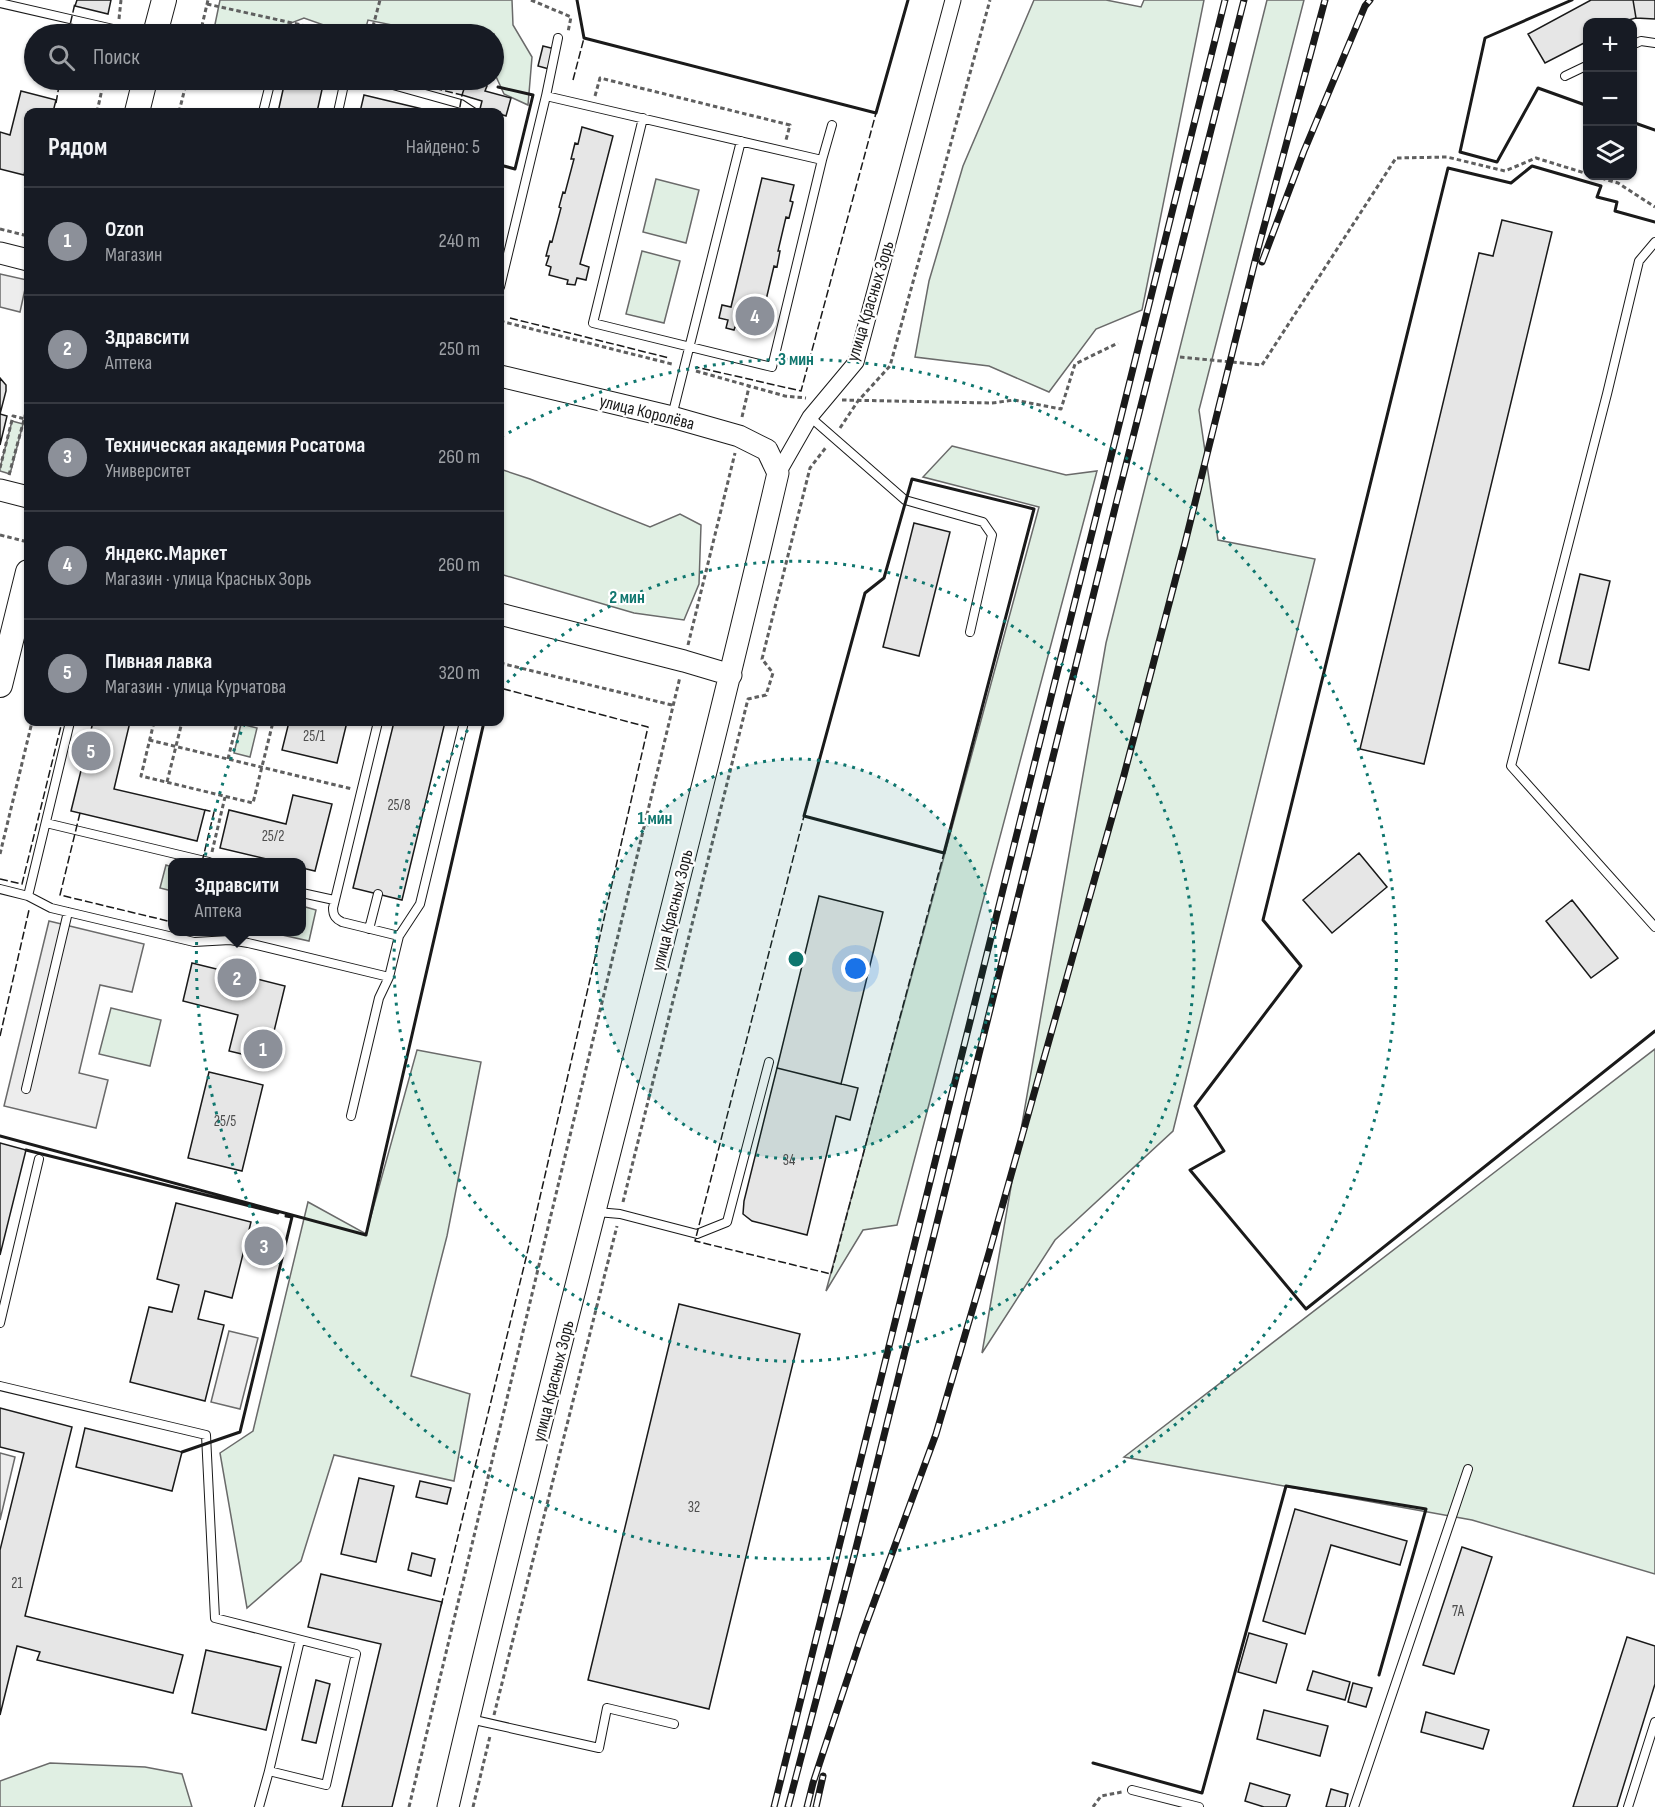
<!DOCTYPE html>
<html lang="ru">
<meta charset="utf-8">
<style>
body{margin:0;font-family:"Sofia Sans Condensed",sans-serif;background:#242831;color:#f1f3f6}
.controls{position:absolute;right:18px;top:18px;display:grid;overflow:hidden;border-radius:12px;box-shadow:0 2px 4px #0004}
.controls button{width:54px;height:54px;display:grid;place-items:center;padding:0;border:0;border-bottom:2px solid #363941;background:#171b24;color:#f1f3f6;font:30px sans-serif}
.you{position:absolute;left:856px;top:969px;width:21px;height:21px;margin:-15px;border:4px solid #fff;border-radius:50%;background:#1a73e8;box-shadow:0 0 0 9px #1a73e833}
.badge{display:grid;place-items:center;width:39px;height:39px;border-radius:50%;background:#8c9099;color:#fff;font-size:20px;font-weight:700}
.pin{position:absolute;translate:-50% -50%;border:3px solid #fff;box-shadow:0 2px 6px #0006}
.popup{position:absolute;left:168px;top:858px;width:138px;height:78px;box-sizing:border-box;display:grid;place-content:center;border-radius:12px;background:#171b24;filter:drop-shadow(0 2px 4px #0005);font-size:20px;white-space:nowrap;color:#9ea1a6}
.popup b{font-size:22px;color:#f1f3f6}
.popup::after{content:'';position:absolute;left:50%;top:100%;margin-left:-12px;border:12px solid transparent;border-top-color:#171b24}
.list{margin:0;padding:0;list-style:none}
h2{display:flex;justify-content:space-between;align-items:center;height:78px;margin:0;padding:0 24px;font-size:26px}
h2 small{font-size:20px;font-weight:400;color:#9ea1a6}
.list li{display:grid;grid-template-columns:39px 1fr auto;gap:18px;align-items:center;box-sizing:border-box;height:108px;padding:0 24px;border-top:2px solid #363941}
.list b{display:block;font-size:22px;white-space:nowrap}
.list p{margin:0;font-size:20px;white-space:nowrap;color:#9ea1a6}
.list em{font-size:20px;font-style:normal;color:#9ea1a6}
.icon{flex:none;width:33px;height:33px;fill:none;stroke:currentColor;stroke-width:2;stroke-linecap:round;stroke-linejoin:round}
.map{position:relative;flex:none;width:1655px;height:1807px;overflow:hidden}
.search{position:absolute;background:#171b24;box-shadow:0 2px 4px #0004;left:24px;top:24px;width:480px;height:66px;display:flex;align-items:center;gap:15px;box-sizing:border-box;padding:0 21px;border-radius:33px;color:#9ea1a6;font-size:22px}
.panel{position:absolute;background:#171b24;box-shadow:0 2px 4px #0004;left:24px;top:108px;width:480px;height:618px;border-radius:12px}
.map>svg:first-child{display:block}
.green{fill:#e0efe3;stroke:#6a6a6a;stroke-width:1.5}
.parking{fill:#ededed;stroke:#6a6a6a;stroke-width:1.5}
.building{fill:#e6e6e6;stroke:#1a1a1a;stroke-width:1.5}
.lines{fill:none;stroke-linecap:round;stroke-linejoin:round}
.lane-casing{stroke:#1a1a1a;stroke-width:10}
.street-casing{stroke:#1a1a1a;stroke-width:17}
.secondary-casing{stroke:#1a1a1a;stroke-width:23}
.primary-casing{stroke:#1a1a1a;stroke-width:26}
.path{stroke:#5f5f5f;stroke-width:3;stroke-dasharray:4.5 3;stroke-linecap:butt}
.lane{stroke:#fff;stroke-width:8}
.street{stroke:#fff;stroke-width:15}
.secondary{stroke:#fff;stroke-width:21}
.primary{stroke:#fff;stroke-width:24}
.rail-casing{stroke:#1a1a1a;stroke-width:7}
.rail{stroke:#fff;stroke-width:4.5;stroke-dasharray:14;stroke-linecap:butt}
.fence{stroke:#1a1a1a;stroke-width:1.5;stroke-dasharray:8 3;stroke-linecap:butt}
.wall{stroke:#1a1a1a;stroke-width:3}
.ring{fill:none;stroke:#0f766e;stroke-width:3;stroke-dasharray:3 6}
.labels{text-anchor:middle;stroke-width:4.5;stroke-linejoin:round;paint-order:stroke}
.number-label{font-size:15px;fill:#4d4d4d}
.street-label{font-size:18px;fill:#1a1a1a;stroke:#fff}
.centre{fill:#0f766e;stroke:#fff;stroke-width:3}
.ring-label{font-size:18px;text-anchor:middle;font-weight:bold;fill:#0f766e;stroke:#fff;stroke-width:4.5;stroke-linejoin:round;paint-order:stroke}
</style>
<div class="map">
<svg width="1655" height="1807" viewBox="0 0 1655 1807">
<rect width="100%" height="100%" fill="#fff"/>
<path class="green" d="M220 0H512L513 25 532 57 528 105 504 94 494 72V34H436L368 20 364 34H349L304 18 270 31 268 34H213Z
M1034 0H1106L1141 7 1144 0H1204L1142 310 1096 329 1049 392 989 366 915 357 929 281 963 166Z
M1267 0H1304L1199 410 1218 540 1315 559 1173 1131 1055 1240 982 1353 1106 643Z
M656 179 699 190 686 243 643 232Z
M642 251 680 261 664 323 626 314Z
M12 421 23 424 10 474 0 471V468Z
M952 446 1066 475 1097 471 897 1225 863 1230 826 1291 1039 507 923 477Z
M500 469 530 479 650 527 680 514 701 525 699 584 684 620 634 613 500 574Z
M241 724 257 728 250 757 234 753Z
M166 865 172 867V891L160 888Z
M302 906 316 910 309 941 269 932H302Z
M111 1008 161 1020 150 1066 99 1054Z
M1655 1049V1574L1472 1520 1124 1457Z
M417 1050 481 1062 447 1236 411 1376 470 1394 454 1481 334 1455 301 1561 247 1608 220 1453 253 1431 308 1202 366 1234Z
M50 1763 145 1767 182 1774 192 1807H0V1781Z"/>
<path class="parking" d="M0 274 27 280 20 312 0 307Z
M49 921 144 944 132 992 100 985 79 1073 108 1080 96 1128 4 1106Z
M229 1331 258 1338 240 1409 211 1402Z
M0 1453 15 1457 0 1520Z"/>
<path class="building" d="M77 0H111L108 14 75 6Z
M1591 0H1633L1636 18 1621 22H1588V41L1545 63 1528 34Z
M1633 0H1655V19L1636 18Z
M543 46 555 49 549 69 538 66Z
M429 80H453L451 86Z
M467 80 487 86 485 91 511 98 506 116 500 114V112L480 109 482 101 462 95Z
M285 81 305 86 307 81 323 85 317 112H278Z
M21 91 56 100 53 112H28V158L24 175 0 169V132L10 135Z
M364 95 435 112H360Z
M582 127 613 136 580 264 589 267 586 280 577 278 575 285 567 284 568 280 549 275 551 267 546 265 549 256H546L550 241 552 242 561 208 559 207 563 192 565 193 574 159H571L575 143 578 144Z
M762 178 794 185 790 201 793 202 789 218 786 217 778 251H780L777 267 774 266 766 300 769 301 765 315H763L761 324 756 323 754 331 735 327 734 330 726 328 728 320 719 318 722 305 731 307Z
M1502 220 1552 232 1424 764 1360 749 1479 253 1493 256Z
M0 378 6 385V391L0 414 7 416 0 445Z
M914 523 950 532 919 656 883 647Z
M1580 574 1610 581 1589 670 1559 663Z
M93 722H130L114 789 205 810 197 841 71 811Z
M289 722H347L337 763 282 750Z
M394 722H445L402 900 353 888Z
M293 795 332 804 315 871 302 868V862H279L220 848 229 810 286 824Z
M1359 853 1387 887 1332 933 1303 900Z
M819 896 883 912 841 1084 777 1068Z
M1572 900 1618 958 1591 978 1546 921Z
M192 963 285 986 267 1060 229 1051 238 1015 183 1001Z
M777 1068 858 1088 850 1120 836 1116 807 1235 752 1221 743 1214 744 1201Z
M209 1072 263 1085 242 1171 188 1158Z
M0 1143 26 1150 0 1255Z
M176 1203 251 1222 232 1298 205 1291 198 1319 224 1325 205 1401 130 1382 149 1307 172 1312 179 1285 157 1279Z
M679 1304 800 1334 709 1709 588 1680Z
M0 1408 72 1427 25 1616 183 1655 173 1693 37 1660 40 1652 17 1646 0 1715V1550L24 1453 0 1447Z
M85 1428 182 1452 172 1491 76 1467Z
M359 1478 394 1486 376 1562 341 1554Z
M420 1481 451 1488 447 1504 416 1497Z
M1295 1509 1407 1541 1400 1565 1331 1545 1305 1634 1263 1621Z
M1462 1547 1492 1557 1454 1674 1423 1665Z
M412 1553 435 1559 431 1576 408 1570Z
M321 1574 442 1602 392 1807H342L381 1644 308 1627Z
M1249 1633 1287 1644 1276 1683 1238 1672Z
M1627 1637 1655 1646V1684L1617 1807H1573Z
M206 1650 281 1667 266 1730 192 1713Z
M1313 1671 1350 1682 1345 1700 1307 1690Z
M316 1680 330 1684 316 1743 302 1740Z
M1353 1683 1372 1688 1366 1707 1348 1702Z
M1264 1710 1328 1726 1320 1756 1257 1739Z
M1426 1712 1489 1730 1483 1749 1421 1732Z
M1250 1783 1290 1795 1286 1807H1264L1245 1801Z
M1331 1789 1348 1794 1345 1807H1326Z"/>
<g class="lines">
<defs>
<path id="lane" d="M0 3 135 34
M1632 45 1641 41 1655 43
M1565 76 1588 65
M375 80 461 104 473 112
M546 96 558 38
M263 112 271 80
M338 112 345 80
M643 118 593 323 772 367 822 160 832 125
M1655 242 1639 261 1607 394 1511 766 1655 927
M500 287 546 96 822 160
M672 416 741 141
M810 417 905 500 983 522 992 535 970 632
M378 722 333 908C333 916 336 919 342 922L399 936
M46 823 209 862
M0 889 28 896 70 722
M302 893 334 900
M28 896 51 908 194 942 230 940 248 943 389 977
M369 929 378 894
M26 1089 68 912
M351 1116 379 998 389 977 399 936 420 904 464 722
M597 1212 620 1214 697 1234 727 1222 769 1062
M0 1323 39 1159
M0 1386 206 1435 215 1618 356 1654 326 1785 269 1771 259 1807
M470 1719 599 1748 607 1708 674 1724
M269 1771 300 1640
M1132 1790 1199 1807
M1354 1807 1468 1469
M1628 1807 1655 1722"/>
<path id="street" d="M778 473 810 417 856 362 953 0"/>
<path id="secondary" d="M0 253 28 260
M0 490 28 497
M500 614 684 661 731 675
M448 1807C552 1361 674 919 778 473L767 450 739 436 672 417 500 376"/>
<path id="primary" d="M155 34 164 0
M137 112 145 80
M0 685 28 572"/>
</defs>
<use href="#lane" class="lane-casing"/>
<use href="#street" class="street-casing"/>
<use href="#secondary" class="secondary-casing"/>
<use href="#primary" class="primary-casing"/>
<path class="path" d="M531 0 571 17 568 32
M207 4 342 34
M119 19 121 0
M200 34 208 0
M371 34 380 0
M173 80 186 83
M595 96 600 78 790 125 786 140
M97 112 104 80
M179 112 187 80
M1594 176 1618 183 1655 207
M0 229 28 236
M500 321 672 364
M1180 357 1262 365 1396 158 1447 157 1505 171 1536 158 1588 174
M696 371 785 396 806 398
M842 400 992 403 1014 400 1061 409 1075 364 1118 343
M742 417 749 387
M840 428 858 401 890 366 990 0
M0 468 13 416 25 419
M9 475 28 405
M0 535 28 542
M688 645 735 453
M500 663 672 705
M154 722 141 776 253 803 273 722
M149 740 352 789
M228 759 237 722
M167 782 182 722
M212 852 225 797
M0 854 32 722
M623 1202 748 699 766 695 773 673 762 659 810 468 827 446
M494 1715 617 1226
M409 1807 680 677
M473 1807 490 1736
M1093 1807 1101 1796 1122 1792"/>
<use href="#lane" class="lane"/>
<use href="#street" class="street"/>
<use href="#secondary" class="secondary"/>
<use href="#primary" class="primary"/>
<defs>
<path id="rail" d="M1262 262 1304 151 1365 6 1370 0
M774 1807 1225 0
M788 1807 855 1552 1116 504 1244 0
M807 1807 813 1783 862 1635 936 1434 989 1253 1124 775 1185 543 1258 249 1325 0
M816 1807 823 1776"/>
</defs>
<use href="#rail" class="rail-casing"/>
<use href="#rail" class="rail"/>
<path class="fence" d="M68 34 75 3
M416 80 417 84 462 95 459 112
M573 80 584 38 876 113 801 391 696 367
M56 103 60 80
M510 318 669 358
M80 813 60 895 172 922
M804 816 944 853 831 1274 695 1241Z
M202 862 214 812 205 810
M0 879 22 884 62 722
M0 1036 29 910
M441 1606 526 1258 648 727 500 688"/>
<path class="wall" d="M577 0 584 38 876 113 908 0
M1572 0 1485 38 1460 152 1497 162 1538 88 1588 106
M498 87 533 95 515 169 500 165
M1632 122 1655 130
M1655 222 1615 211 1617 202 1597 197 1601 186 1532 166 1511 183 1448 168 1263 920 1301 966 1195 1106 1224 1151 1190 1170 1306 1309 1655 1031
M912 479 1034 509 944 853 804 816 865 593 884 578Z
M0 1136 366 1235 484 722
M26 1150 278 1213
M182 1452 240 1432 292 1217 286 1216
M1093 1763 1202 1793 1286 1486 1426 1509 1379 1675"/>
</g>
<circle cx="796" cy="959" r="200" fill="#0f766e" fill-opacity=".12"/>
<g class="ring">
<circle cx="796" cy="959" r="200"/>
<path d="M501 689A400 400 0 1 1 472 724"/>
<path d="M501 437A600 600 0 1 1 244 725"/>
</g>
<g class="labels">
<g class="number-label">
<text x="314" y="741">25/1</text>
<text x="399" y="810">25/8</text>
<text x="273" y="841">25/2</text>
<text x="225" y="1126">25/5</text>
<text x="789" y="1165">34</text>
<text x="694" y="1512">32</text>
<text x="17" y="1588">21</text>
<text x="1458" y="1616">7А</text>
</g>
<g class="street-label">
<text transform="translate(870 301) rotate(-73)" y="6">улица Красных Зорь</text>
<text transform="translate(647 412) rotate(14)" y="6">улица Королёва</text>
<text transform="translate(672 910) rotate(-76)" y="6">улица Красных Зорь</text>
<text transform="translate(553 1381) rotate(-76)" y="6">улица Красных Зорь</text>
</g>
</g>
<circle cx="796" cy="959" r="9" class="centre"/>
<g class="ring-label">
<text x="796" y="365">3 мин</text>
<text x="627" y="603">2 мин</text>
<text x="655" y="824">1 мин</text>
</g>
</svg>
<div class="controls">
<button>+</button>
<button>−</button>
<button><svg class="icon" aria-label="layers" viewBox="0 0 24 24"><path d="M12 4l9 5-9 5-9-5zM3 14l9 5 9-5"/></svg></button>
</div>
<div class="you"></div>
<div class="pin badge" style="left:263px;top:1049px">1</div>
<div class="pin badge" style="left:237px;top:978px">2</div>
<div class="popup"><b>Здравсити</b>Аптека</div>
<div class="pin badge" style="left:264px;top:1246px">3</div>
<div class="pin badge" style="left:755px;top:316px">4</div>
<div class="pin badge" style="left:91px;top:751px">5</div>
<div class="search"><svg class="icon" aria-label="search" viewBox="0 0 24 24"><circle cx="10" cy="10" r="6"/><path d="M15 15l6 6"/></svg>Поиск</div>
<section class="panel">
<h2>Рядом<small>Найдено: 5</small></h2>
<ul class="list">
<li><span class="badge">1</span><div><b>Ozon</b><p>Магазин</p></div><em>240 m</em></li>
<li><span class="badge">2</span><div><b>Здравсити</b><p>Аптека</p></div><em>250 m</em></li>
<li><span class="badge">3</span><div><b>Техническая академия Росатома</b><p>Университет</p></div><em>260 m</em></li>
<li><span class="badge">4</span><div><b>Яндекс.Маркет</b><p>Магазин · улица Красных Зорь</p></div><em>260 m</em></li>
<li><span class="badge">5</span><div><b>Пивная лавка</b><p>Магазин · улица Курчатова</p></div><em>320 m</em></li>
</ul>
</section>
</div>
